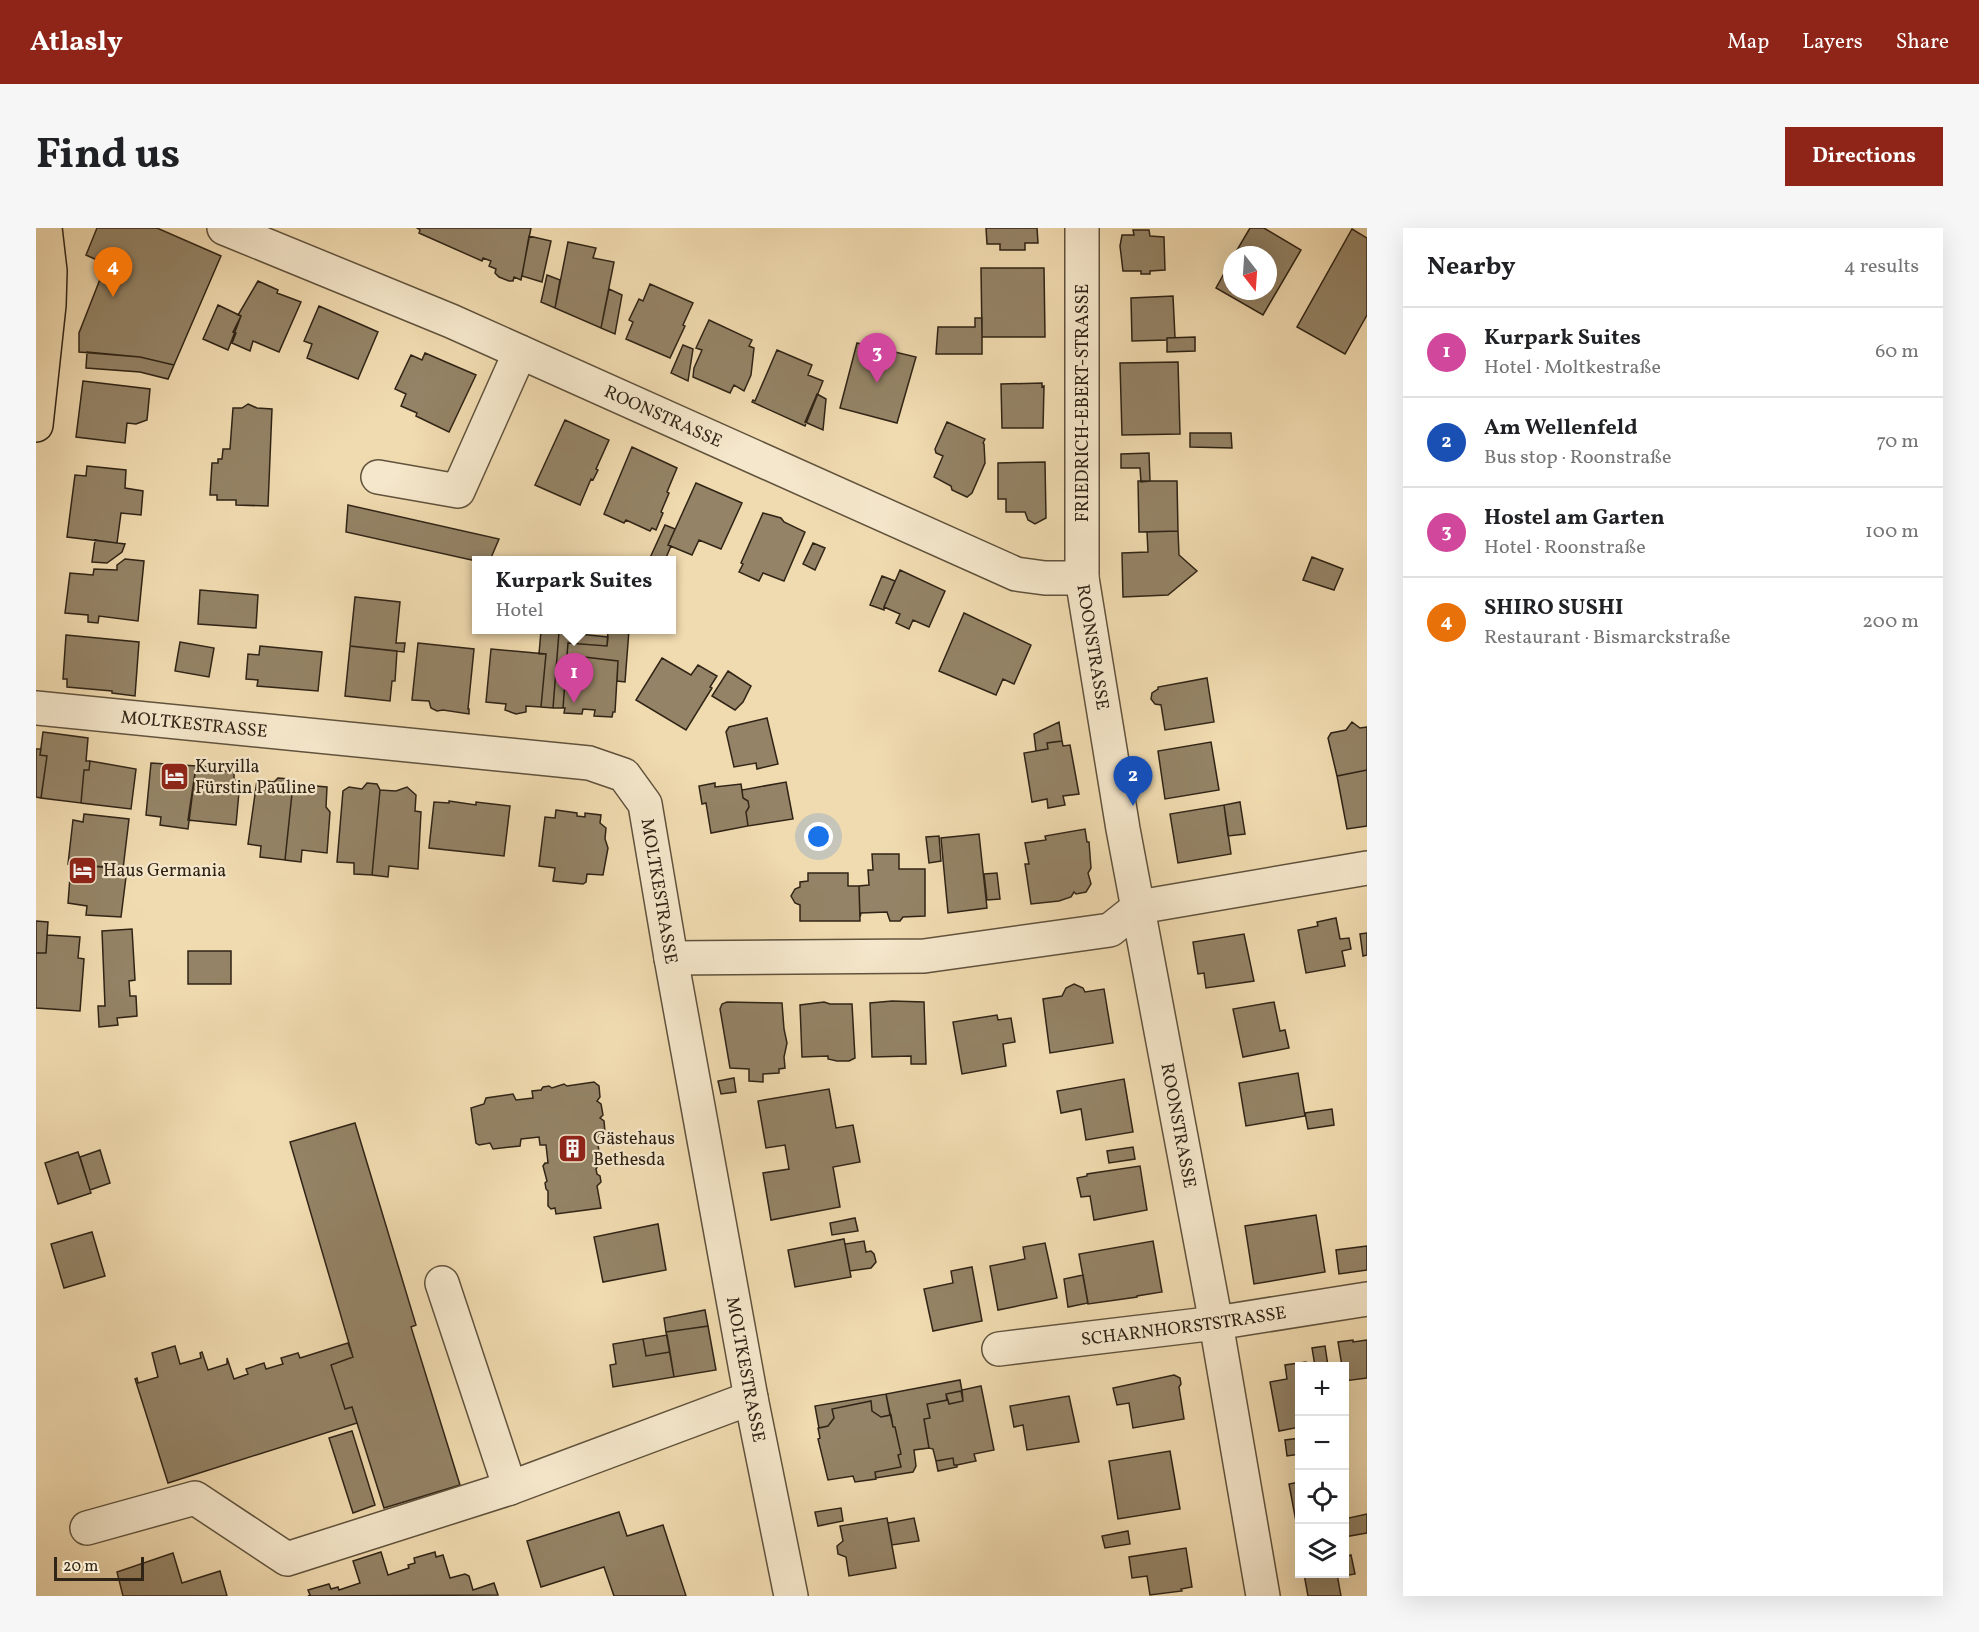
<!DOCTYPE html>
<meta charset="utf-8">
<style>
body{margin:0;font-family:Vollkorn,serif;background:#f6f6f6;color:#202124}
.controls{position:absolute;right:18px;bottom:18px;display:grid;overflow:hidden;border-radius:0px;box-shadow:0 6px 24px #0002}
.controls button{width:54px;height:54px;display:grid;place-items:center;padding:0;border:0;border-bottom:2px solid #e0e0e0;background:#fff;color:#202124;font:30px sans-serif}
.compass{position:absolute;left:1187px;top:18px;width:54px;height:54px;border-radius:50%;background:#fff;box-shadow:0 6px 24px #0002;rotate:163deg}
.scale{position:absolute;left:18px;bottom:15px;width:90px;box-sizing:border-box;padding-left:6px;border:3px solid #302416;border-top:0;font-size:16px;line-height:21px;white-space:nowrap;color:#302416;-webkit-text-stroke:4px #f5e7cb;paint-order:stroke}
.you{position:absolute;left:783px;top:609px;width:21px;height:21px;margin:-15px;border:4px solid #fff;border-radius:50%;background:#1a73e8;box-shadow:0 0 0 9px #1a73e833}
.badge{display:grid;place-items:center;width:39px;height:39px;border-radius:50%;background:#8f2418;color:#fff;font-size:20px;font-weight:700}
.pin{position:absolute;translate:-50% -50px;filter:drop-shadow(0 2px 3px #0008)}
.pin::after{content:'';position:absolute;top:32px;width:21px;height:18px;background:inherit;clip-path:polygon(0 0,100% 0,50% 100%)}
.popup{position:absolute;left:436px;top:328px;width:204px;height:78px;box-sizing:border-box;display:grid;place-content:center;border-radius:0px;background:#fff;filter:drop-shadow(0 2px 4px #0005);font-size:20px;white-space:nowrap;color:#757577}
.popup b{font-size:22px;color:#202124}
.popup::after{content:'';position:absolute;left:50%;top:100%;margin-left:-12px;border:12px solid transparent;border-top-color:#fff}
.list{margin:0;padding:0;list-style:none}
h2{display:flex;justify-content:space-between;align-items:center;height:78px;margin:0;padding:0 24px;font-size:26px}
h2 small{font-size:20px;font-weight:400;color:#757577}
.list li{display:grid;grid-template-columns:39px 1fr auto;gap:18px;align-items:center;box-sizing:border-box;height:90px;padding:0 24px;border-top:2px solid #e0e0e0}
.list b{display:block;font-size:22px;white-space:nowrap}
.list p{margin:0;font-size:20px;white-space:nowrap;color:#757577}
.list em{font-size:20px;font-style:normal;color:#757577}
.icon{flex:none;width:33px;height:33px;fill:none;stroke:currentColor;stroke-width:2;stroke-linecap:round;stroke-linejoin:round}
.map{position:relative;flex:none;width:1331px;height:1368px;overflow:hidden;border-radius:0px}
header{display:flex;align-items:center;gap:36px;box-sizing:border-box;height:84px;padding:0 30px;background:#8f2418;color:#fff}
header strong{font-size:28px}
nav{display:flex;gap:33px;margin-inline-start:auto;font-size:21px}
.intro{display:flex;align-items:center;justify-content:space-between;box-sizing:border-box;height:144px;padding:0 36px}
h1{margin:0;font-size:42px}
.button{padding:15px 27px;border-radius:0px;background:#8f2418;color:#fff;font-size:21px;font-weight:700}
main{display:flex;gap:36px;padding:0 36px}
aside{flex:1;background:#fff;border-radius:0px;box-shadow:0 6px 24px #0002}
.map>svg:first-child{display:block}
.building{fill:#948366;stroke:#302416;stroke-width:1.5}
.lines{fill:none;stroke-linecap:round;stroke-linejoin:round}
.minor-casing{stroke:#60523c;stroke-width:36}
.major-casing{stroke:#302416;stroke-width:36}
.minor{stroke:#f5e7cb;stroke-width:33}
.major{stroke:#f0daaf;stroke-width:33}
.labels{text-anchor:middle;stroke-width:4.5;stroke-linejoin:round;paint-order:stroke}
.street-label{font-size:18px;fill:#302416;stroke:#f5e7cb}
.poi-label{font-size:18px;fill:#302416;stroke:#f5e7cb;text-anchor:start}
</style>
<header>
<strong>Atlasly</strong>
<nav><a>Map</a><a>Layers</a><a>Share</a></nav>
</header>
<div class="intro"><h1>Find us</h1><a class="button">Directions</a></div>
<main>
<div class="map">
<svg width="1331" height="1368" viewBox="0 0 1331 1368">
<rect width="100%" height="100%" fill="#f0daaf"/>
<filter id="stains"><feTurbulence type="fractalNoise" baseFrequency=".00333" numOctaves="4"/><feColorMatrix values="0 0 0 0 .2 0 0 0 0 .09 0 0 0 0 .02 0 0 0 .5 -.17"/></filter>
<radialGradient id="worn" r=".72"><stop offset=".6" stop-color="#630" stop-opacity="0"/><stop offset="1" stop-color="#630" stop-opacity=".3"/></radialGradient>
<path class="building" d="M61 0H121L185 28 138 137 104 129 43 124V105L70 36 50 27Z
M381 0H495L485 52 478 49 477 53H473L463 49 459 45 460 41 453 38 455 33 447 30 446 33 383 5 384 2Z
M950 0H1001L1002 15H989V22H964V16H951Z
M1214 0H1228L1265 22 1227 87 1180 60 1196 31V63H1232V27H1198Z
M1316 1 1331 10V87L1309 126 1261 99Z
M1097 2H1113L1114 8 1128 9 1129 42 1114 43V46H1105V43H1087L1084 18 1086 7H1098Z
M493 8 515 13 506 54 486 48Z
M532 14 560 20 557 30 578 34 565 100 519 80Z
M945 40H1008L1009 109H946Z
M511 47 524 52 519 80 505 74Z
M222 53 242 62 241 65 265 74 243 124 217 113 214 123 196 115 200 105 197 104 205 88 202 87Z
M614 56 657 75 647 97 649 98 634 130 590 111 597 94 593 92 603 71 607 73Z
M573 61 586 67 579 106 565 100Z
M1137 68 1139 110H1131V112L1096 113 1095 70Z
M182 77 205 88 192 122 167 111Z
M283 78 342 104 322 151 271 130 276 116 268 113Z
M939 90H946V126H900L902 99H939Z
M673 92 716 112 713 118 718 120 715 147 708 163 698 157 694 165 657 149 658 140 666 122 660 120Z
M1159 109V123L1131 124V110Z
M821 115 880 129 861 195 804 180Z
M647 117 657 121 652 153 635 145Z
M741 122 776 137 772 147 787 153 769 198 716 174 717 172 719 173Z
M51 124 104 129 138 137 132 151 104 144 50 140Z
M389 125 440 147 413 204 380 188 381 185 365 178 370 166 359 161 375 127 386 132Z
M1142 134 1144 206 1086 207 1084 135Z
M47 153 114 161 111 192 100 196 91 195 89 215 40 209Z
M1006 155V159L1008 158 1007 200H966L965 156Z
M781 166 790 171 787 202 769 194Z
M212 176 221 180 236 181 232 278 200 277V272H181V267H174L176 235H182V231H186L187 221H194L197 180H206Z
M529 192 573 212 560 241 562 242 557 252 555 251 544 277 499 257Z
M911 194 949 211 947 215 948 216 949 235 936 265 931 269 916 262 915 258 898 249 907 228 900 225 899 221Z
M1154 205H1195L1196 220 1154 219Z
M596 219 641 240 631 264 633 265 625 284 627 285 620 302 616 300 614 303 590 292 588 295 568 286Z
M1113 225 1114 253 1105 254 1104 240H1085V226Z
M1009 234 1010 290 999 296 992 292 989 284H970V271H962V235Z
M51 238 90 242 89 260 107 263 105 287 85 285 81 315 31 309 39 247 50 248Z
M1102 253H1141L1142 303 1103 304Z
M660 255 706 275 685 321 663 312 656 327 632 317Z
M312 277 463 311 454 332 440 333 310 304Z
M727 285 745 290 748 294 769 304 748 353 727 345 723 353 703 344 707 336 705 335Z
M629 297 639 301 632 317 635 318 629 332H613Z
M1142 303 1143 327 1161 343 1132 367 1087 369 1086 325 1112 324 1111 304Z
M59 312 81 315 89 316 86 324 71 335 56 334Z
M777 315 789 320 779 342 767 336Z
M1276 329 1307 341 1298 362 1267 352Z
M89 331 108 333 102 393 63 388 62 395 52 394V387L29 385 34 345 57 347 58 341 81 342V337Z
M864 342 909 363 893 399 877 392 873 401 860 395 864 386 848 379Z
M846 348 859 353 848 379V382L834 377Z
M164 362 222 367 220 400 162 396Z
M319 369 364 374 360 415H369L368 424 314 418Z
M928 385 995 417 978 456 967 451 960 467 903 443Z
M572 402H593L589 454 581 453 582 433 531 427 532 415 571 418Z
M505 403 523 404 517 480 505 479 510 426H503Z
M523 404 572 409 571 418 532 415 527 480H517Z
M30 407 103 414 99 468 76 465V463L31 459V451H27Z
M144 414 178 420 173 449 139 443Z
M382 415 438 421 432 481H433V486L407 482 401 483 395 480 393 473 376 472Z
M224 418 286 424 282 463 221 458 222 452 210 451 212 426 223 427Z
M314 418 361 423 359 453H356L354 473 309 468Z
M455 421 510 426 505 479 490 478V484L480 486 469 482 470 476 450 474Z
M531 427 582 433 579 484H577L576 489 558 488 559 482 547 481 546 486 528 485 529 480H527Z
M626 430 655 447 662 437 681 448 674 459 676 460 650 502 600 472Z
M692 443 715 458 707 474 699 482 676 468Z
M1171 450 1178 494 1129 502 1125 477 1119 476 1115 471 1116 465 1122 461V459Z
M731 490 742 536 721 541 720 535 698 539 690 504 693 499Z
M1023 494 1026 513 1011 515 1012 521 1000 523 998 506Z
M1316 494 1324 500 1331 499V542L1301 548 1292 510 1295 505 1310 502Z
M7 504 52 510 50 533H54L53 542H48L45 575 5 570 11 528 4 527Z
M1026 513 1027 518 1034 517 1043 566 1027 568 1029 577 1012 580 1011 571 996 574 988 525 1012 521 1011 515Z
M1175 514 1183 562 1129 571 1122 523Z
M0 521H5L4 527 11 528 5 570 0 569Z
M54 533 100 541 95 581 45 575 48 542H53Z
M115 535 160 538 152 601 124 597 125 589 110 587Z
M160 538 180 539V542L198 544V552L204 553 200 597 152 592Z
M1331 542V598L1311 601 1301 548Z
M242 550 253 551 257 556 249 632 224 629 225 618 212 616 221 552 238 554Z
M750 554 757 591 712 598 710 584 713 579 712 573 707 570 706 562Z
M331 555 341 556 344 562 336 647 318 646V635L301 634 307 563 313 559 326 561Z
M679 555V559L705 556 707 570 712 573 713 579 710 584 712 598 675 605 670 575 666 576 663 558Z
M257 556 291 559 290 579 294 584 291 625 266 622 265 634 249 632Z
M371 559 380 567 379 583 385 584 382 641 353 638 352 649 336 647 344 562 360 563Z
M413 573 440 577V574L474 578 468 628 393 620 398 574 413 575Z
M1204 574 1209 606 1192 608 1188 577Z
M1188 577 1195 626 1142 635 1134 586Z
M520 582 541 585V588L549 589V585L565 587 564 595 570 600 569 611 572 620 567 647 551 646 550 654 547 656 517 653 519 640 503 638 509 589 519 590Z
M48 586 93 591 87 641 32 636 37 592 47 594Z
M1049 601 1051 614H1053L1055 640 1052 645 1055 656 1050 664 1040 666 1038 664 1035 669 1023 673 995 676 989 636H993L989 615 1010 612 1009 608Z
M943 606 951 680 912 685 905 610Z
M903 608 905 633 893 635 890 609Z
M836 626H863V641H889V688L867 689 864 693H854L851 684 825 685 824 689 823 658 833 657 832 642H837Z
M35 636 91 641 85 689 50 687 51 678 32 675Z
M772 645H812V658H823L824 693H764V677L759 675 755 668 759 661 764 659V654L772 653Z
M961 645 964 671 951 672 948 646Z
M1300 690 1304 711 1313 710 1315 721 1306 723 1309 738 1270 745 1262 702 1282 698 1281 694Z
M0 693 12 694 10 725H0Z
M96 701 99 752 93 753 94 768H100L101 788 81 790 82 797 63 799 62 778H69L66 703Z
M1331 705V727L1327 728 1324 706Z
M1208 706 1218 753 1170 760 1168 745 1162 746 1157 714Z
M11 707 44 709 42 730 48 731 44 783 0 780V725H10Z
M152 723H195V756H152Z
M1038 756 1047 760 1049 764 1068 761 1077 815 1014 825 1007 771 1026 768 1030 760Z
M856 773 888 774 890 836H875V828L836 829 834 775Z
M691 774 746 775 748 801 751 815 748 829 749 840 743 841V845L727 846V854L713 853V841L694 840 684 781 686 776Z
M788 774 794 776H816L819 830 813 833H801L792 831V828L766 829 764 777Z
M1238 774 1244 803 1249 802 1253 820 1207 829 1197 781Z
M961 787 962 792 975 790 979 814 967 816 970 838 926 846 917 794Z
M1262 845 1269 888 1210 898 1203 855Z
M698 850 700 864 685 866 682 853Z
M1088 851 1097 904 1050 912 1045 881 1025 885 1021 863Z
M558 854 563 858 564 869 561 873 565 876 567 887 564 890 568 893 569 904 566 908 561 909 563 924 559 930 562 938 560 941 561 946 564 948 565 954 561 958 565 980 520 986 519 980 515 981 512 978V963L510 961 509 955 511 953 507 938 509 935H512L510 917H504L503 909 485 911 484 918 457 921 454 915 443 917 440 915 435 880 448 876 450 870 477 866 480 872 497 870 496 863 505 862 507 859 513 858 516 860 528 856 531 858Z
M793 861 800 900 817 897 824 934 797 939 804 979 735 992 727 945 753 941 749 917 730 920 722 873Z
M1296 881 1298 897 1272 901 1269 885Z
M319 895 380 1097 375 1099 424 1257 348 1280 316 1179 309 1181 295 1137 317 1129 254 914Z
M1097 919 1099 931 1073 935 1071 923Z
M64 922 74 955 54 962 44 929Z
M42 924 55 965 22 976 9 935Z
M1104 938 1111 982 1058 992 1054 968 1045 969 1041 950 1051 948V946Z
M1280 987 1289 1044 1218 1056 1209 998Z
M819 990 822 1003 796 1007 794 995Z
M622 996 630 1042 567 1054 558 1009Z
M56 1004 69 1048 28 1060 15 1016Z
M808 1011 815 1049 759 1059 752 1022Z
M828 1013 830 1024 835 1023 838 1026 840 1034 835 1040 814 1043 809 1016Z
M1117 1013 1126 1064 1101 1068V1069L1052 1076 1043 1026Z
M1009 1015 1021 1070 962 1082 954 1038 989 1031 987 1019Z
M1331 1018V1042L1303 1046 1300 1022Z
M936 1039 946 1093 897 1103 888 1061 917 1055 915 1043Z
M1047 1047 1052 1075 1032 1079 1028 1051Z
M669 1082 672 1098 630 1104 628 1090Z
M672 1098 680 1142 638 1149 630 1104Z
M631 1107 634 1124 610 1128 607 1111Z
M607 1111 610 1128 634 1124 638 1149 577 1159 574 1137 580 1136 577 1116Z
M1317 1112V1114L1331 1112V1150L1308 1153V1138H1306L1302 1114Z
M312 1115 317 1129 295 1137 309 1181 316 1179 321 1195 132 1255 99 1151 101 1150 102 1155 122 1149 116 1125 139 1118 144 1136 165 1130 164 1125 166 1124 172 1142 191 1136V1130L198 1151 212 1146 210 1141 228 1135 230 1141 247 1136 245 1130 262 1125 264 1130Z
M1289 1118 1292 1138H1279L1276 1120Z
M1270 1134 1271 1138H1264V1199L1243 1203 1234 1154 1251 1151 1249 1137Z
M1138 1147 1144 1150 1145 1156 1143 1159 1148 1191 1097 1200 1093 1175 1081 1177 1077 1160Z
M924 1152 926 1163 910 1166 911 1172 891 1176 894 1190 888 1191 893 1220 878 1222 880 1238 877 1244 840 1250 839 1244 865 1239 862 1227 865 1226 859 1199H857L850 1166Z
M945 1158 958 1222 938 1226 940 1233 921 1237H918L917 1230 900 1233 897 1221 893 1220 888 1191 894 1190 891 1176 912 1172 913 1176 927 1173 926 1162Z
M925 1163 927 1173 913 1176 910 1166Z
M850 1166 854 1187 845 1189 836 1183 835 1173 796 1181 798 1190 792 1198 783 1200 779 1178Z
M1033 1168 1043 1214 991 1222 987 1197 978 1199 974 1178Z
M835 1173 836 1183 845 1189 855 1187 857 1199H859L865 1226 862 1227 865 1239 839 1244 840 1251 819 1254 817 1248 792 1252 782 1211 784 1210 782 1200 792 1198 798 1190 796 1181Z
M316 1203 339 1277 317 1285 293 1210Z
M1264 1210V1226L1251 1228 1249 1212Z
M1134 1223 1144 1281 1082 1291 1073 1233Z
M917 1230 918 1237H921V1239L902 1243 900 1233Z
M1264 1254V1299H1261L1253 1256Z
M805 1280 807 1293 782 1298 779 1284Z
M583 1284 591 1308 627 1297 650 1368H578L568 1339 505 1359 491 1313Z
M1331 1286V1305L1308 1309V1291Z
M851 1290 860 1340 813 1348 810 1329 802 1326 801 1318 807 1313 804 1298Z
M878 1290 883 1313 856 1317 852 1295Z
M1092 1303 1094 1316 1069 1320 1066 1308Z
M1150 1320 1156 1359 1145 1361 1146 1363 1114 1367 1111 1348 1096 1350 1093 1329Z
M345 1324 352 1347 373 1340 372 1337 379 1335 378 1330 399 1324 400 1329 407 1327 414 1350 429 1346 433 1348 437 1362 458 1355 462 1367 272 1368 274 1367 272 1362 293 1356 295 1361 302 1359 303 1362 324 1355 317 1333Z
M137 1325 146 1355 184 1343 191 1368H87L81 1344Z
M1315 1327 1319 1346 1302 1349 1301 1346H1308V1329Z
M1268 1346H1301L1305 1368H1272Z"/>
<g class="lines">
<defs>
<g id="minor">
<path id="s1" d="M188 0 415 93 980 346 1009 350H1046"/>
<path id="s2" d="M1046 0V350L1087 601 1180 1095 1227 1368"/>
<path d="M342 249 422 263 484 124"/>
<path id="s3" d="M0 480 553 535 588 547 609 576 635 730 715 1170 755 1368"/>
<path d="M635 730 888 728 1074 702 1103 679 1331 640"/>
<path d="M406 1055 474 1260"/>
<path id="s4" d="M963 1121 1180 1095 1331 1071"/>
<path d="M51 1300 159 1270 251 1331 474 1260 715 1170"/>
</g>
<path id="major" d="M0 197 13 77 14 43 9 0"/>
</defs>
<use href="#minor" class="minor-casing"/>
<use href="#major" class="major-casing"/>
<use href="#minor" class="minor"/>
<use href="#major" class="major"/>
</g>
<defs>
<symbol id="hotel-square" viewBox="-11 -11 22 22"><rect x="-9" y="-9" width="18" height="18" rx="4" fill="#8f2418" stroke="#f5e7cb"/><path d="M-6-4.5h1.5V1H6V5H4.5V3h-9V5H-6ZM-4 0a1.8 1.8 0 1 1 3.6 0ZM.5 0V-2.5h3Q6-2.5 6 0Z" fill="#fff"/></symbol>
<symbol id="building-square" viewBox="-11 -11 22 22"><rect x="-9" y="-9" width="18" height="18" rx="4" fill="#8f2418" stroke="#f5e7cb"/><path d="M-4-6H4V6H1V3H-1V6H-4ZM-2.5-4.3h1.7v1.8h-1.7ZM.8-4.3h1.7v1.8H.8ZM-2.5-1h1.7V.8h-1.7ZM.8-1h1.7V.8H.8Z" fill="#fff"/></symbol>
</defs>
<g fill-rule="evenodd">
<use href="#hotel-square" x="122" y="532" width="33" height="33"/>
<use href="#hotel-square" x="30" y="626" width="33" height="33"/>
<use href="#building-square" x="520" y="904" width="33" height="33"/>
</g>
<g class="labels">
<g class="street-label">
<text transform="translate(1046 175) rotate(-90)" y="6">FRIEDRICH-EBERT-STRASSE</text>
<text dy="6" stroke="none"><textPath href="#s1" startOffset="478">ROONSTRASSE</textPath></text>
<text dy="6" stroke="none"><textPath href="#s2" startOffset="420">ROONSTRASSE</textPath></text>
<text dy="6" stroke="none"><textPath href="#s3" startOffset="159">MOLTKESTRASSE</textPath></text>
<text dy="6" stroke="none"><textPath href="#s3" startOffset="717">MOLTKESTRASSE</textPath></text>
<text dy="6" stroke="none"><textPath href="#s2" startOffset="906">ROONSTRASSE</textPath></text>
<text dy="6" stroke="none"><textPath href="#s4" startOffset="186">SCHARNHORSTSTRASSE</textPath></text>
<text dy="6" stroke="none"><textPath href="#s3" startOffset="1203">MOLTKESTRASSE</textPath></text>
</g>
<g class="poi-label">
<text x="159" y="544">Kurvilla<tspan x="159" dy="21">Fürstin Pauline</tspan></text>
<text x="67" y="648">Haus Germania</text>
<text x="557" y="916">Gästehaus<tspan x="557" dy="21">Bethesda</tspan></text>
</g>
</g>
<rect width="100%" height="100%" filter="url(#stains)"/>
<rect width="100%" height="100%" fill="url(#worn)"/>
</svg>
<div class="controls">
<button>+</button>
<button>−</button>
<button><svg class="icon" aria-label="locate" viewBox="0 0 24 24"><circle cx="12" cy="12" r="6"/><path d="M12 2v4M12 18v4M2 12h4M18 12h4"/></svg></button>
<button><svg class="icon" aria-label="layers" viewBox="0 0 24 24"><path d="M12 4l9 5-9 5-9-5zM3 14l9 5 9-5"/></svg></button>
</div>
<svg class="compass" viewBox="-18 -18 36 36"><path d="M0-13l5 13h-10z" fill="#e53935"/><path d="M0 13l5-13h-10z" fill="#757577"/></svg>
<div class="scale">20 m</div>
<div class="you"></div>
<div class="pin badge" style="left:538px;top:475px;background:#d1479c">1</div>
<div class="popup"><b>Kurpark Suites</b>Hotel</div>
<div class="pin badge" style="left:1097px;top:578px;background:#1a4fb4">2</div>
<div class="pin badge" style="left:841px;top:155px;background:#d1479c">3</div>
<div class="pin badge" style="left:77px;top:69px;background:#e8710a">4</div>
</div>
<aside>
<h2>Nearby<small>4 results</small></h2>
<ul class="list">
<li><span class="badge" style="background:#d1479c">1</span><div><b>Kurpark Suites</b><p>Hotel · Moltkestraße</p></div><em>60 m</em></li>
<li><span class="badge" style="background:#1a4fb4">2</span><div><b>Am Wellenfeld</b><p>Bus stop · Roonstraße</p></div><em>70 m</em></li>
<li><span class="badge" style="background:#d1479c">3</span><div><b>Hostel am Garten</b><p>Hotel · Roonstraße</p></div><em>100 m</em></li>
<li><span class="badge" style="background:#e8710a">4</span><div><b>SHIRO SUSHI</b><p>Restaurant · Bismarckstraße</p></div><em>200 m</em></li>
</ul>
</aside>
</main>
